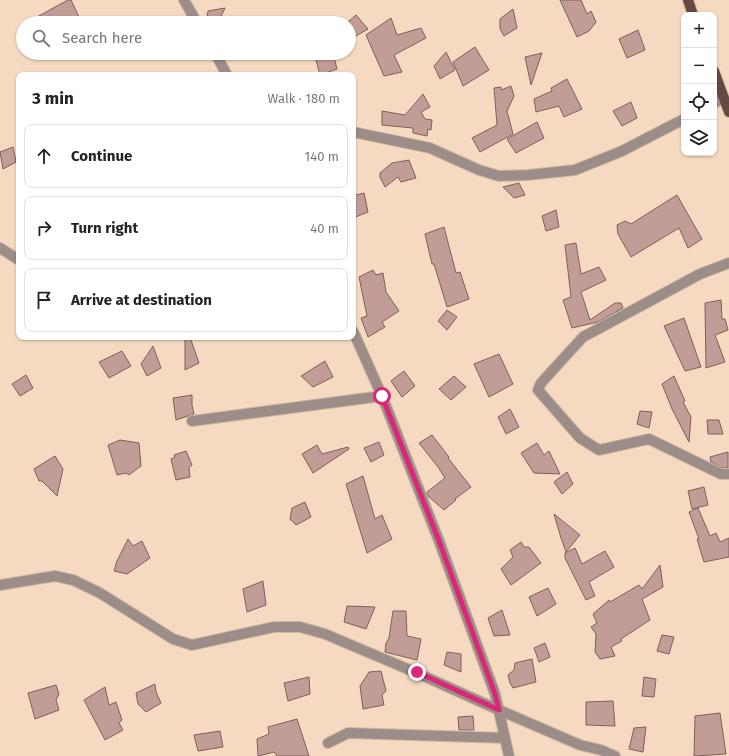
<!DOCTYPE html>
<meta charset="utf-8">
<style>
body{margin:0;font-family:"Fira Sans",sans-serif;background:#f2f2f2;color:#222}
.controls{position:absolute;right:12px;top:12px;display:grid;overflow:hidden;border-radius:8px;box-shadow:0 1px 3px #0004}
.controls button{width:36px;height:36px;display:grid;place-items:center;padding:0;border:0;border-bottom:1px solid #e0e0e0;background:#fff;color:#222;font:20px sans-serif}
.stop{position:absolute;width:12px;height:12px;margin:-9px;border:3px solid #db2777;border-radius:50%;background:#fff}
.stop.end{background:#db2777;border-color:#fff;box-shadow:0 1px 4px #0008}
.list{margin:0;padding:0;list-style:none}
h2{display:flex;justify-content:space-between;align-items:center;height:52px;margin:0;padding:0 16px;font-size:17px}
h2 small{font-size:13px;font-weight:400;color:#767676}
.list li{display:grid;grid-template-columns:26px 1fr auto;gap:12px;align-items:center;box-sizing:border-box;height:64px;margin:0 8px 8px;padding:0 8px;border:1px solid #e0e0e0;border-radius:8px}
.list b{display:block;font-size:15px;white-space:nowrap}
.list em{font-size:13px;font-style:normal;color:#767676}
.icon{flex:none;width:22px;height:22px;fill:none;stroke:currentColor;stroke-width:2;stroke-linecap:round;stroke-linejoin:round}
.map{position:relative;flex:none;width:729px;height:756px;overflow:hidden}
.search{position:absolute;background:#fff;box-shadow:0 1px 3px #0004;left:16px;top:16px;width:340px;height:44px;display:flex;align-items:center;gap:10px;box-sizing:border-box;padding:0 14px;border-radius:22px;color:#767676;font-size:15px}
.panel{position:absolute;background:#fff;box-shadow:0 1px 3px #0004;left:16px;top:72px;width:340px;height:268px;border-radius:8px}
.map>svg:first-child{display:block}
.building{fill:#c29d97;stroke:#815f5a}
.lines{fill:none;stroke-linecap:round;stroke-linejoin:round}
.minor-casing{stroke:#d1b9a3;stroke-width:12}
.major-casing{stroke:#d1b9a3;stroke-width:12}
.minor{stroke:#9d8d89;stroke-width:10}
.major{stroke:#644a43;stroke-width:10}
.route{stroke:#db2777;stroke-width:5}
</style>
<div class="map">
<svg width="729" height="756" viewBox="0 0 729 756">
<rect width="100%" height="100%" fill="#f5dac1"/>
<path class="building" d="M68 0H71L79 17 63 23H26Z
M560 0H581L587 14 591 11 596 22 589 31 577 37Z
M225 8 218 23H206L208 11Z
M513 9 517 28 504 36 500 29V19Z
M356 15 368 29 349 40V21Z
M391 18 397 35 421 28 426 38 394 55 402 72 384 76 366 35Z
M638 30 645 50 627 58 619 39Z
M475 47 489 70 463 86 453 62Z
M446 52 455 70 440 79 434 66Z
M314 53H333L337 69 320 75Z
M542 53 531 85 525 57Z
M567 79 582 109 564 117 559 106 536 112 534 99 552 91 551 88Z
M511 86 514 96 507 111 513 134 480 152 472 138 497 125 494 88 501 87V90Z
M423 94 430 107 421 112 425 119 432 120 431 130 428 129 427 136 413 133V128L382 125V111L405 115Z
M631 102 637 118 622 126 613 111Z
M537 122 544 138 516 153 507 139Z
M13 147 16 162 3 169 0 152Z
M409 160 416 178 401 182 398 177 385 187 380 177V173L392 163Z
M519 183 525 195 514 198 503 187Z
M364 193 368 212 353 218V196Z
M677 195 702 239 688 248 679 228 631 257 618 234 617 225 625 221 631 224Z
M556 210 559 227 546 231 542 216Z
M444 227 456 273 460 272 469 299 447 307 434 264H432L425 234Z
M576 243 581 274 599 267 606 280 581 292 590 320 615 303H621L623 308 598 322 572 328 563 300 571 297 565 245Z
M373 270 376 275 383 273 386 292 399 311 382 322 385 327 368 337 361 318 367 316 359 277Z
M721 300 722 319H725L728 330 715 335 725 362 706 368 705 303Z
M447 310 457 317 447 330 438 321Z
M684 318 701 367 685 371 664 326Z
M185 337H190L199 363 185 370Z
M153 346 161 368 147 376 141 364Z
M122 351 131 366 109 378 99 362Z
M499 354 513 384 489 397 474 364Z
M325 361 333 377 313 387 301 376Z
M404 371 415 386 402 397 391 381Z
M26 375 33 388 20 396 12 384Z
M454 376 466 387 451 400 439 389Z
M674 376 685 401 683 402 691 417 689 442 672 409 662 384Z
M192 395V405L194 414 176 420 173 398Z
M510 409 519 427 506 434 498 417Z
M640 411 652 412 649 428 637 424Z
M707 420H719L723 434H708Z
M432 435 449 457 448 458 471 487 455 499 456 500 444 510 428 496 427 492 445 478 438 467 419 443Z
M120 440 139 443 141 466 129 475 126 473 117 475 108 445Z
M379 442 384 455 371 462 364 448Z
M537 443 544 455 549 451 560 474 534 473 521 453Z
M317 445 322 454 348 447 349 449 313 473 302 454Z
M186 451 192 465 189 468 190 477 176 480 171 459 175 457 174 455Z
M728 452V468H722L711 462 710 457Z
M55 456 63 469 57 496 42 481H39L34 469Z
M567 472 573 484 562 494 554 482Z
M363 476 375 519 382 515 392 539 367 553 346 484Z
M704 487 708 505 692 509 688 491Z
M305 502 311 517 296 525 290 519 292 508Z
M698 508 710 536 716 533 720 542 729 538V557L704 562 697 539H699L689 512Z
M554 514 580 535 566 552 561 538Z
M128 539 133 546 142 541 150 558 127 574 114 571 117 561Z
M521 542 524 547H529L541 563 511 585 501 569 513 557 510 550Z
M575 548 582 564 605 551 614 567 589 582 595 596 586 600 565 558V553Z
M660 565 663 587 642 599 650 620 621 639 622 641 611 647 615 656 600 659 595 652 596 634 591 627 597 623 593 614 609 600 610 602 639 585 642 589Z
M263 581 266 605 247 612 243 589Z
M548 588 556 604 537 616 529 597Z
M347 606 375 607 366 629 344 622Z
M502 610 510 635 494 636 488 618Z
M393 611H406L407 636 421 639 417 660 385 652 386 643 389 638Z
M662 635 674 637 669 654 657 651Z
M545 643 550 657 539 662 534 648Z
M447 652 461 654V672L444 665Z
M532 659 536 682 513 688 510 683 508 675 514 670 515 663Z
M381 671 386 691 382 695 384 705 363 709 360 686 369 672Z
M309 677 310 694 288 701 284 683Z
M644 677 656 679 654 697 642 696Z
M155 684 156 692 161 703 146 712 138 704 136 693Z
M56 685 59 694 56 700 59 710 35 719 28 693Z
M105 687 109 705 116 702 122 720 119 723 123 730 105 740 84 700Z
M613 701 615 726 586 725V702Z
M720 713 726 754 694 756 695 716Z
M473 716 474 730H459L458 717Z
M297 719 309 756H277L274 752 258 756 257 739 269 734 268 727Z
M646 727 643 752 629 749 634 728Z
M220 731 223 747 198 751 194 735Z"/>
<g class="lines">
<defs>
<path id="minor" d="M184 0 197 23
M215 53 227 75
M714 103 724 98
M353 132 430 148 479 170 499 176 528 175 575 170 622 151 684 119
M0 248 19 260
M729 263 700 274 583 337 541 383 538 390 580 438 599 450 649 439 721 474H729
M353 331 382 396 439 541 495 694 509 756
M192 421 382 396
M0 585 55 576 73 580 100 593 173 639 192 645 274 627H300L325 634 417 673 499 710 580 745 601 750 615 756
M328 743 348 733 505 738"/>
<path id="major" d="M688 0 693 15
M714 71 729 112"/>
</defs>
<use href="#minor" class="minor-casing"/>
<use href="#major" class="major-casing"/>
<use href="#minor" class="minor"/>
<use href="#major" class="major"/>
</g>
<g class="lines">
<path class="route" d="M382 396 439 541 495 694 499 710 417 672"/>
</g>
</svg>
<div class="controls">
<button>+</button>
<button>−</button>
<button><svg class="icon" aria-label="locate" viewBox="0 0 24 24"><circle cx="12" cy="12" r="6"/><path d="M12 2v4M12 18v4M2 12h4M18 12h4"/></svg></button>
<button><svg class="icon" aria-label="layers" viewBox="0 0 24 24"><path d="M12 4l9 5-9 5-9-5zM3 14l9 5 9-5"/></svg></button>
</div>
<div class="stop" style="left:382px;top:396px"></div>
<div class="stop end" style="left:417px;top:672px"></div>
<div class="search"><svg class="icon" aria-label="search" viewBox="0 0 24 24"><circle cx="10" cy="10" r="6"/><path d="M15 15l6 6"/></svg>Search here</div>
<section class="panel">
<h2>3 min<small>Walk · 180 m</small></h2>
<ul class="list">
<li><svg class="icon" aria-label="ahead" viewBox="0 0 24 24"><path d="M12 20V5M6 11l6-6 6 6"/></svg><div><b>Continue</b></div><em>140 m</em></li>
<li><svg class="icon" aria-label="right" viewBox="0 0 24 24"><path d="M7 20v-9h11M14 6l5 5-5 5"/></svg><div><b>Turn right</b></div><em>40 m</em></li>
<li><svg class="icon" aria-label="arrive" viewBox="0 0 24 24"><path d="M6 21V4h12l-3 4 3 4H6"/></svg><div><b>Arrive at destination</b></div></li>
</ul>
</section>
</div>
